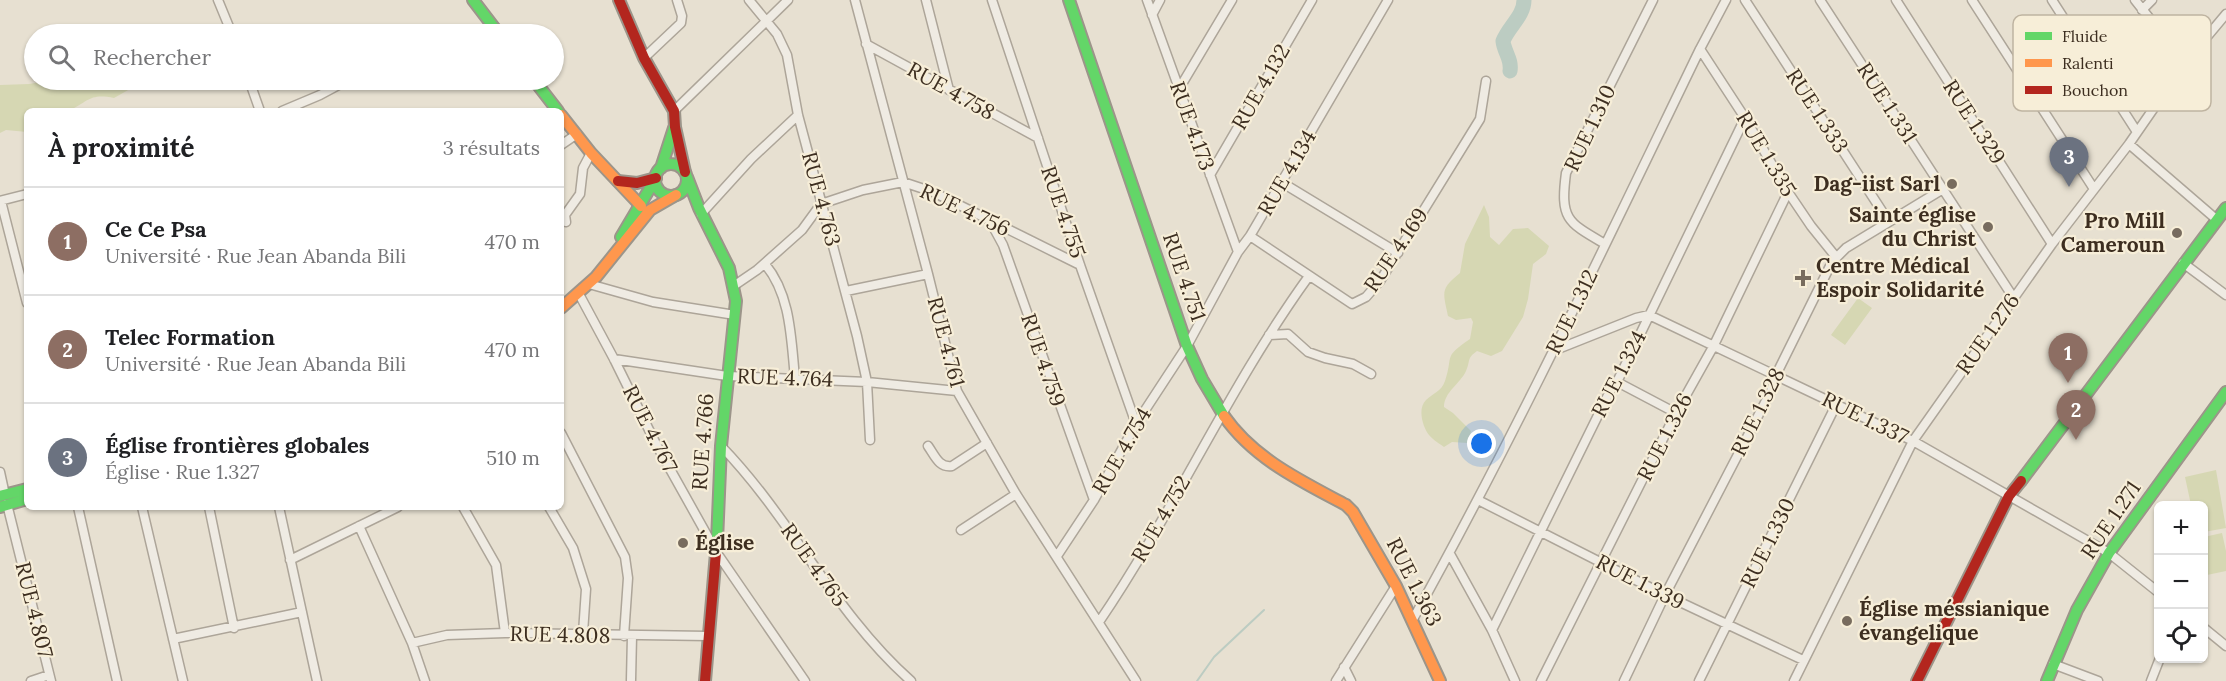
<!DOCTYPE html>
<html lang="fr">
<meta charset="utf-8">
<style>
body{margin:0;font-family:Lora,serif;background:#f6f6f6;color:#202124}
.controls{position:absolute;right:18px;bottom:18px;display:grid;overflow:hidden;border-radius:9px;box-shadow:0 2px 4px #0004}
.controls button{width:54px;height:54px;display:grid;place-items:center;padding:0;border:0;border-bottom:2px solid #e0e0e0;background:#fff;color:#202124;font:30px sans-serif}
.you{position:absolute;left:1482px;top:444px;width:21px;height:21px;margin:-15px;border:4px solid #fff;border-radius:50%;background:#1a73e8;box-shadow:0 0 0 9px #1a73e833}
.badge{display:grid;place-items:center;width:39px;height:39px;border-radius:50%;background:#db2777;color:#fff;font-size:20px;font-weight:700}
.pin{position:absolute;translate:-50% -50px;filter:drop-shadow(0 2px 3px #0008)}
.pin::after{content:'';position:absolute;top:32px;width:21px;height:18px;background:inherit;clip-path:polygon(0 0,100% 0,50% 100%)}
.list{margin:0;padding:0;list-style:none}
h2{display:flex;justify-content:space-between;align-items:center;height:78px;margin:0;padding:0 24px;font-size:26px}
h2 small{font-size:20px;font-weight:400;color:#757577}
.list li{display:grid;grid-template-columns:39px 1fr auto;gap:18px;align-items:center;box-sizing:border-box;height:108px;padding:0 24px;border-top:2px solid #e0e0e0}
.list b{display:block;font-size:22px;white-space:nowrap}
.list p{margin:0;font-size:20px;white-space:nowrap;color:#757577}
.list em{font-size:20px;font-style:normal;color:#757577}
.icon{flex:none;width:33px;height:33px;fill:none;stroke:currentColor;stroke-width:2;stroke-linecap:round;stroke-linejoin:round}
.map{position:relative;flex:none;width:2226px;height:681px;overflow:hidden}
.search{position:absolute;background:#fff;box-shadow:0 2px 4px #0004;left:24px;top:24px;width:540px;height:66px;display:flex;align-items:center;gap:15px;box-sizing:border-box;padding:0 21px;border-radius:33px;color:#757577;font-size:22px}
.panel{position:absolute;background:#fff;box-shadow:0 2px 4px #0004;left:24px;top:108px;width:540px;height:402px;border-radius:9px}
.map>svg:first-child{display:block}
.green{fill:#d6d7b3}
.lines{fill:none;stroke-linecap:round;stroke-linejoin:round}
.stream{stroke:#bcccc2;stroke-width:2}
.river{stroke:#bcccc2;stroke-width:15}
.street-casing{stroke:#ada599;stroke-width:11}
.fast-casing{stroke:#9c958a;stroke-width:14}
.slow-casing{stroke:#9c958a;stroke-width:14}
.jam-casing{stroke:#9c958a;stroke-width:14}
.street{stroke:#efebe3;stroke-width:8}
.fast{stroke:#63d668;stroke-width:10}
.slow{stroke:#ff974d;stroke-width:10}
.jam{stroke:#b3261e;stroke-width:10}
.poi-dot{fill:#786c5e;stroke:#f7eed8;stroke-width:2}
.labels{text-anchor:middle;stroke-width:4.5;stroke-linejoin:round;paint-order:stroke}
.street-label{font-size:21px;fill:#3d2e20;stroke:#f7eed8}
.poi-label{font-size:21px;font-weight:bold;fill:#3d2e20;stroke:#f7eed8;text-anchor:end}
.key{fill:#f7eed8;stroke:#bfb4a1;stroke-width:1.5}
.key-label{font-size:16px;fill:#3d2e20}
</style>
<div class="map">
<svg width="2226" height="681" viewBox="0 0 2226 681">
<rect width="100%" height="100%" fill="#e7e0d1"/>
<path class="green" d="M54 80H146L114 98C90 93 89 101 70 110 61 114 37 111 27 111V132L6 130 0 133V85L29 84Z
M1484 205 1489 217 1490 237 1499 245 1513 229 1528 228 1549 246 1546 254 1533 264 1528 299 1523 317 1502 351 1491 356 1477 351C1466 359 1471 360 1466 371 1460 384 1444 392 1444 407L1453 413 1471 431 1468 443 1452 442 1444 447C1440 444 1433 440 1429 435 1423 427 1417 409 1426 400 1433 393 1441 392 1445 381 1454 355 1442 358 1470 339L1473 322 1471 318 1456 320 1448 316C1443 292 1440 289 1460 273L1465 244Z
M1858 298 1872 308 1845 345 1831 335Z
M2216 470 2226 528 2204 532V506L2191 505 2185 477Z
M2222 533 2226 551V571L2207 575 2204 555V537Z"/>
<g class="lines">
<path class="stream" d="M1197 681 1214 657 1264 610"/>
<path class="river" d="M1510 71C1512 59 1504 52 1503 41 1509 26 1524 16 1524 0"/>
<defs>
<path id="street" d="M218 0 232 34
M749 0 777 34 787 55 798 115 857 336 867 382 870 440
M855 0 928 274 957 391 1016 494 1136 681
M926 0 949 90
M992 0 1080 265 1136 424
M1147 0 1238 252
M1745 0 1889 222
M1820 0 2013 297
M1896 0 2052 244
M1972 0 2094 189
M2052 0 2137 132
M2135 0 2185 63
M2142 10 2152 0
M1152 15 1160 0
M866 44 1038 138
M1700 49 1745 118 1788 192 1811 226 1836 257
M644 58 681 23 682 16 677 0
M249 80 260 111
M1179 89 1232 0
M282 111 320 95 348 80
M674 111 788 0
M2129 144 2216 219
M561 145 577 134
M1210 175 1312 0
M1281 182 1398 253
M0 201 27 194
M1 201 27 303
M701 214 751 159 798 115
M990 221 1003 245 1094 500
M566 222 565 215 580 194 583 168 591 153
M1250 236 1352 304 1366 297 1380 281 1480 119 1486 81
M1605 244C1567 222 1560 219 1566 173L1653 0
M2183 263 2226 295
M765 264C791 295 791 339 795 378
M589 284 653 302 735 315
M735 285 757 270 802 230 821 204 863 190 903 182 933 192 1080 265
M846 291 928 274
M579 294 614 359 656 444 717 553 805 681
M1269 335 1288 334 1308 352 1325 358 1353 364 1371 374
M1553 351 1636 318 1649 315 1913 441 2109 553 2158 592
M614 359 727 376 867 382 957 391
M1616 384H1621L1676 413
M561 433 625 557 628 578 624 636
M721 446C791 518 835 614 911 681
M928 446C935 456 939 468 952 466L987 443
M0 472 5 495
M1478 500 1665 595 1803 660
M7 504 51 681
M78 507 117 681
M142 507 183 681
M209 507 234 628
M279 507 317 681
M463 507 496 565 505 633
M549 507 573 548 586 589 583 633
M359 526 412 643 425 681
M961 530 1016 494
M1450 554 1492 630 1515 681
M1057 556 1094 500 1136 424 1187 346 1238 252 1250 236 1388 0
M290 560 398 507
M1412 621C1516 434 1607 241 1700 49L1726 0
M1099 622C1175 510 1230 385 1309 276
M2204 628 2226 646
M1492 630 1612 387 1616 384 1745 118
M173 639 302 612
M412 643 447 635 505 633 708 636
M2053 664 2098 681
M1344 667 1351 681
M631 680 632 636
M31 681 49 675
M1336 681 1396 586
M1541 681 1676 413 1713 347 1788 192
M1624 681 1665 595 1771 391 1776 375 1832 262 1846 248 1943 189
M1699 681 1836 405
M1794 681 1913 441 2052 244 2129 144 2185 63 2226 14
M2151 681 2160 658"/>
<path id="fast" d="M473 0 499 34
M1069 0 1187 346 1202 379 1224 416
M534 80 558 111
M655 180a16 16 0 1 1 32 0a16 16 0 1 1-32 0Z
M661 168 674 128
M687 177 699 208 729 268 736 301 721 446 717 541
M621 237 656 178
M2021 481 2226 208
M0 496 27 489
M0 507 27 499
M2047 681 2077 610 2109 553 2226 392"/>
<path id="slow" d="M561 115 591 153 641 206
M561 308 596 277 650 210 676 195
M1224 416C1254 459 1301 481 1346 505L1353 512 1396 586 1440 681"/>
<path id="jam" d="M619 0 644 58 674 111 675 127 685 172
M618 181 637 183 656 178
M705 681 717 541
M1917 681 2009 496 2021 481"/>
</defs>
<use href="#street" class="street-casing"/>
<use href="#fast" class="fast-casing"/>
<use href="#slow" class="slow-casing"/>
<use href="#jam" class="jam-casing"/>
<use href="#street" class="street"/>
<use href="#fast" class="fast"/>
<use href="#slow" class="slow"/>
<use href="#jam" class="jam"/>
</g>
<g class="poi-dot">
<circle cx="1952" cy="184" r="6"/>
<circle cx="1988" cy="227" r="6"/>
<circle cx="2177" cy="233" r="6"/>
<path d="M1800 269h6v6h6v6h-6v6h-6v-6h-6v-6h6z"/>
<circle cx="683" cy="543" r="6"/>
<circle cx="1847" cy="621" r="6"/>
</g>
<g class="labels">
<g class="street-label">
<text transform="translate(1261 87) rotate(-60)" y="7">RUE 4.132</text>
<text transform="translate(951 91) rotate(29)" y="7">RUE 4.758</text>
<text transform="translate(1887 103) rotate(57)" y="7">RUE 1.331</text>
<text transform="translate(1817 111) rotate(57)" y="7">RUE 1.333</text>
<text transform="translate(1974 122) rotate(57)" y="7">RUE 1.329</text>
<text transform="translate(1192 126) rotate(70)" y="7">RUE 4.173</text>
<text transform="translate(1590 128) rotate(-65)" y="7">RUE 1.310</text>
<text transform="translate(1766 154) rotate(59)" y="7">RUE 1.335</text>
<text transform="translate(1287 173) rotate(-60)" y="7">RUE 4.134</text>
<text transform="translate(821 199) rotate(75)" y="7">RUE 4.763</text>
<text transform="translate(965 210) rotate(25)" y="7">RUE 4.756</text>
<text transform="translate(1063 212) rotate(71)" y="7">RUE 4.755</text>
<text transform="translate(1396 250) rotate(-56)" y="7">RUE 4.169</text>
<text transform="translate(1184 277) rotate(71)" y="7">RUE 4.751</text>
<text transform="translate(1572 312) rotate(-64)" y="7">RUE 1.312</text>
<text transform="translate(1988 334) rotate(-55)" y="7">RUE 1.276</text>
<text transform="translate(946 342) rotate(75)" y="7">RUE 4.761</text>
<text transform="translate(1043 360) rotate(71)" y="7">RUE 4.759</text>
<text transform="translate(1619 374) rotate(-63)" y="7">RUE 1.324</text>
<text transform="translate(785 378) rotate(2)" y="7">RUE 4.764</text>
<text transform="translate(1758 412) rotate(-64)" y="7">RUE 1.328</text>
<text transform="translate(1865 418) rotate(26)" y="7">RUE 1.337</text>
<text transform="translate(650 429) rotate(63)" y="7">RUE 4.767</text>
<text transform="translate(1665 437) rotate(-63)" y="7">RUE 1.326</text>
<text transform="translate(703 442) rotate(-86)" y="7">RUE 4.766</text>
<text transform="translate(1122 451) rotate(-60)" y="7">RUE 4.754</text>
<text transform="translate(1161 519) rotate(-60)" y="7">RUE 4.752</text>
<text transform="translate(2111 520) rotate(-56)" y="7">RUE 1.271</text>
<text transform="translate(1768 543) rotate(-64)" y="7">RUE 1.330</text>
<text transform="translate(814 565) rotate(54)" y="7">RUE 4.765</text>
<text transform="translate(1414 582) rotate(63)" y="7">RUE 1.363</text>
<text transform="translate(1640 582) rotate(27)" y="7">RUE 1.339</text>
<text transform="translate(34 610) rotate(76)" y="7">RUE 4.807</text>
<text transform="translate(560 635) rotate(1)" y="7">RUE 4.808</text>
</g>
<g class="poi-label">
<text x="1940" y="191">Dag-iist Sarl</text>
<text x="1976" y="222">Sainte église<tspan x="1976" dy="24">du Christ</tspan></text>
<text x="2165" y="228">Pro Mill<tspan x="2165" dy="24">Cameroun</tspan></text>
<text x="1816" y="273" text-anchor="start">Centre Médical<tspan x="1816" dy="24">Espoir Solidarité</tspan></text>
<text x="695" y="550" text-anchor="start">Église</text>
<text x="1859" y="616" text-anchor="start">Église méssianique<tspan x="1859" dy="24">évangelique</tspan></text>
</g>
</g>
<rect x="2013" y="15" width="198" height="96" rx="9" class="key"/>
<rect x="2025" y="32" width="27" height="8" fill="#63d668"/>
<rect x="2025" y="59" width="27" height="8" fill="#ff974d"/>
<rect x="2025" y="86" width="27" height="8" fill="#b3261e"/>
<g class="key-label">
<text x="2062" y="42">Fluide</text>
<text x="2062" y="69">Ralenti</text>
<text x="2062" y="96">Bouchon</text>
</g>
</svg>
<div class="controls">
<button>+</button>
<button>−</button>
<button><svg class="icon" aria-label="locate" viewBox="0 0 24 24"><circle cx="12" cy="12" r="6"/><path d="M12 2v4M12 18v4M2 12h4M18 12h4"/></svg></button>
</div>
<div class="you"></div>
<div class="pin badge" style="left:2068px;top:383px;background:#8d6e63">1</div>
<div class="pin badge" style="left:2076px;top:440px;background:#8d6e63">2</div>
<div class="pin badge" style="left:2069px;top:187px;background:#6b7280">3</div>
<div class="search"><svg class="icon" aria-label="search" viewBox="0 0 24 24"><circle cx="10" cy="10" r="6"/><path d="M15 15l6 6"/></svg>Rechercher</div>
<section class="panel">
<h2>À proximité<small>3 résultats</small></h2>
<ul class="list">
<li><span class="badge" style="background:#8d6e63">1</span><div><b>Ce Ce Psa</b><p>Université · Rue Jean Abanda Bili</p></div><em>470 m</em></li>
<li><span class="badge" style="background:#8d6e63">2</span><div><b>Telec Formation</b><p>Université · Rue Jean Abanda Bili</p></div><em>470 m</em></li>
<li><span class="badge" style="background:#6b7280">3</span><div><b>Église frontières globales</b><p>Église · Rue 1.327</p></div><em>510 m</em></li>
</ul>
</section>
</div>
